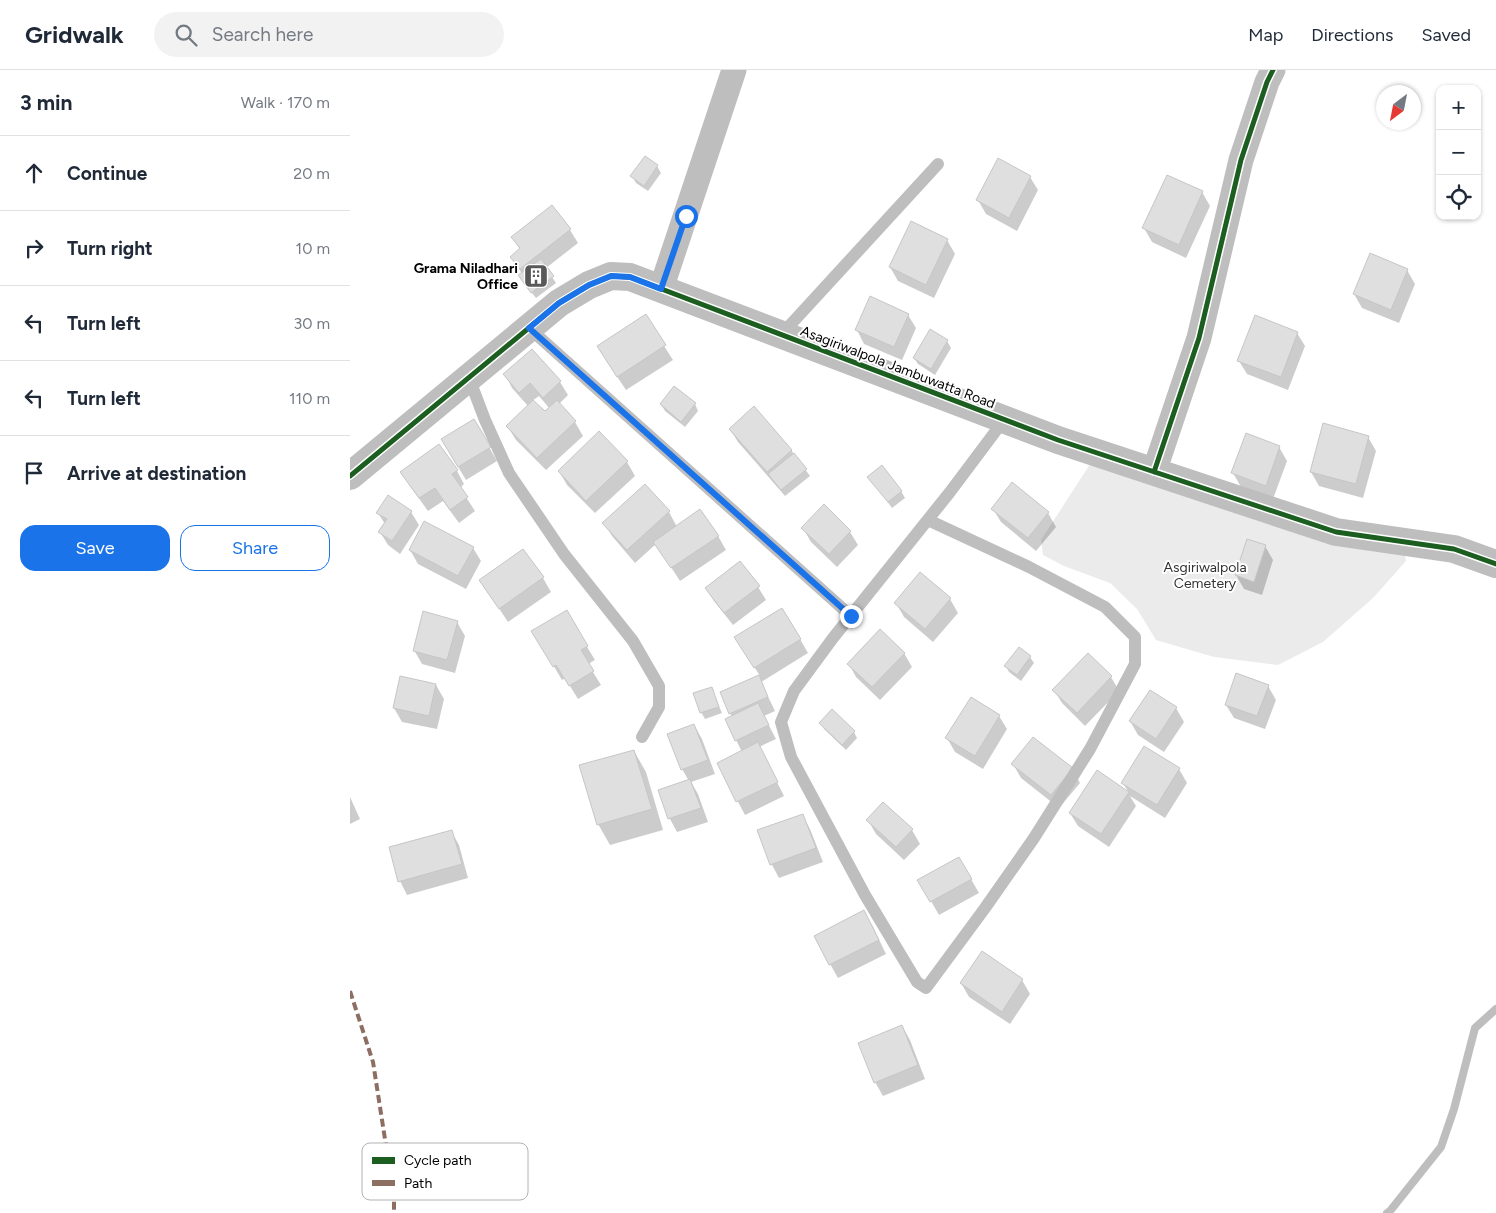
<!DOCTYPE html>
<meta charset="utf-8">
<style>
body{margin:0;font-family:Figtree,sans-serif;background:#f2f2f3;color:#1f2937}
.controls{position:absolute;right:15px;top:15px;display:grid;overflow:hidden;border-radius:10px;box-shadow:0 1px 4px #0004}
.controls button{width:45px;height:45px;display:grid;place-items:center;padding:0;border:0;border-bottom:1px solid #e0e1e3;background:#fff;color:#1f2937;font:25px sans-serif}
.compass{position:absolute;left:1026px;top:15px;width:45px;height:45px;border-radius:50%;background:#fff;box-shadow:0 1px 4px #0004;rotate:212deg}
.stop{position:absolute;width:15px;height:15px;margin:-11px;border:4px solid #1a73e8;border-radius:50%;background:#fff}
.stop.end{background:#1a73e8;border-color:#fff;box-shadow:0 1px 5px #0008}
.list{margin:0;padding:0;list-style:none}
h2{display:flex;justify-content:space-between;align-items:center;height:65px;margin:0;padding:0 20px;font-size:21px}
h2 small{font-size:16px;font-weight:400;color:#747a83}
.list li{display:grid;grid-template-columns:32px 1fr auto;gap:15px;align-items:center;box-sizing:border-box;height:75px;padding:0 20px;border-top:1px solid #e0e1e3}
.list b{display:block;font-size:19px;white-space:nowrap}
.list em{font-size:16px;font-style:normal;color:#747a83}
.actions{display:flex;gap:10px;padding:15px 20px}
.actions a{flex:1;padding:11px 0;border:1px solid #1a73e8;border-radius:15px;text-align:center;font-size:18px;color:#1a73e8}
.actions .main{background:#1a73e8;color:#fff}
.icon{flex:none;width:28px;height:28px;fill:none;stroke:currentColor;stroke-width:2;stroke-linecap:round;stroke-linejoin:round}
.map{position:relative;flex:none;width:1146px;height:1143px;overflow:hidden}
header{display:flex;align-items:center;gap:30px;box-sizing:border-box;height:70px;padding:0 25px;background:#fff;border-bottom:1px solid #e0e1e3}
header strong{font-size:24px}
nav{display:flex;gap:28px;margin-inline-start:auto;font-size:18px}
.search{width:350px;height:45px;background:#f2f2f3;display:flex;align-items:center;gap:12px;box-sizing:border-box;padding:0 18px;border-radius:28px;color:#747a83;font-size:19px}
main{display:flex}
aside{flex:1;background:#fff}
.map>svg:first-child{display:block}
.green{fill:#ebebeb}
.shadow{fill:#0003;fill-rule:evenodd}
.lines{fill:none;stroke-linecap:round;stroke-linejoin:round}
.stream{stroke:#bebebe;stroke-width:8}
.building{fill:#dfdfdf;stroke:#c6c6c6}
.service{stroke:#bebebe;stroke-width:12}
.minor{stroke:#bebebe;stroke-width:25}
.tertiary{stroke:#bebebe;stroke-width:28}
.quiet{stroke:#8d6e63;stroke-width:4;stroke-dasharray:8 4;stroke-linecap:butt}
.cycleway-casing{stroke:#fff;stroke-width:8}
.cycleway{stroke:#1b5e20;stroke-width:5}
.route{stroke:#1a73e8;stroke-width:6}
.labels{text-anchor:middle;stroke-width:4;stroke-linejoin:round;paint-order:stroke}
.poi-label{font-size:14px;font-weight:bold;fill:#000;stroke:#fff;text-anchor:end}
.street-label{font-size:14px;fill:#000;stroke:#fff}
.park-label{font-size:14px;fill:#323232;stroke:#fff}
.key{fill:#fff;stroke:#b2b2b2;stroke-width:1}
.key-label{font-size:14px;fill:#000}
</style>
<header>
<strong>Gridwalk</strong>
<div class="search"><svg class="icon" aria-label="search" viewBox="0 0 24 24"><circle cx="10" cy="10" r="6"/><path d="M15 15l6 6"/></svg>Search here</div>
<nav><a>Map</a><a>Directions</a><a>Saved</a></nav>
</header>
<main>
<aside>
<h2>3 min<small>Walk · 170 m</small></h2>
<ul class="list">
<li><svg class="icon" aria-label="ahead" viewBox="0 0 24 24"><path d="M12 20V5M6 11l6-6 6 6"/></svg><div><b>Continue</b></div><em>20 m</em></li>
<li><svg class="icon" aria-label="right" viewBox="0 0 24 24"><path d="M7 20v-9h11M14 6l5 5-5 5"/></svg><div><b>Turn right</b></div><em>10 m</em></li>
<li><svg class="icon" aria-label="left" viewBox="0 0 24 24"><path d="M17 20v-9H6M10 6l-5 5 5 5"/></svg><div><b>Turn left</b></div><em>30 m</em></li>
<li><svg class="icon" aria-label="left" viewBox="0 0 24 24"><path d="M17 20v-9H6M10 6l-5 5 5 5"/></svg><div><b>Turn left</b></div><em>110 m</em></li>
<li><svg class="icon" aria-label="arrive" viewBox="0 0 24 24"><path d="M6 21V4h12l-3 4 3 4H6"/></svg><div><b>Arrive at destination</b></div></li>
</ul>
<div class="actions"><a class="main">Save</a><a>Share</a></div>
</aside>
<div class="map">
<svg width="1146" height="1143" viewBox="0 0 1146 1143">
<rect width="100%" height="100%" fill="#fff"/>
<path class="green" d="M744 388 1054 480 1056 491 1023 528 973 572 928 595 864 587 806 570 787 539 760 513 714 496 693 485 691 470Z"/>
<path class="shadow" d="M307 96 311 103 298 121 286 113 282 106Z
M680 107 688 120 667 161 636 144 628 130Z
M852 122 860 136 836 188 802 172 794 158Z
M220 160 228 173 196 198 206 213 186 228 173 212 172 204 162 187 170 180 163 167Z
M597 170 605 184 584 228 548 211 540 197Z
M1057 200 1065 214 1049 253 1012 238 1004 224Z
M558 245 566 258 552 290 514 274 507 260Z
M295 246 323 290 276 320 256 290Z
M581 261 597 271 601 278 585 305 568 294 564 288Z
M947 263 955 276 938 320 897 304 889 291Z
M182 281 210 312 218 325 209 334 225 352 233 366 196 400 166 370 158 357 178 336 162 318 155 304ZM189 326 200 339 195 343 182 331Z
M311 334H345L348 341 335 357 315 341Z
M124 351 147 391 116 410 92 370Z
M380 359 441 380 460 406 435 426 388 372Z
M1018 367 1026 381 1013 428 969 416 961 402Z
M929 377 937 391 923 429 891 417 883 403Z
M277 392 285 406 245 443 217 415 209 401Z
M107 401 114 414 110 418 125 441 109 453 93 431 78 441 60 416 52 402Z
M519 407 551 421 555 428 542 438Z
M662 414 698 443 706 457 686 481 651 452 643 439Z
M61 442 69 455 50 484 38 475 30 462 35 454 28 443Z
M319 442 327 457 368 466 376 480 330 511 306 474 285 493 262 466 254 453Z
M453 458 500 462 508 475 487 497 461 472Z
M915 476 923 490 912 525 894 519 886 505Z
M123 478 131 491 116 519 68 494 60 480Z
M173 480 193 508 201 522 158 552 131 511Z
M408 517 416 530 383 555 364 531 356 518Z
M600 529 608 543 583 572 554 547 546 533Z
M216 542 245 590 238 594 251 615 228 629 215 608 212 610 183 561Z
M107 552 115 566 105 603 72 594 64 580Z
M450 569 458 583 411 612 425 641 414 646 426 669 409 677 434 726 395 745 368 694 392 682 386 670 382 647 371 623 410 606 394 581Z
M554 583 562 597 530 630 506 607 499 594Z
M738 585 761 607 769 621 735 656 712 633 704 620Z
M680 587 684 593 671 611 659 602 656 596Z
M86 615 94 629 87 659 52 652 44 638Z
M918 616 926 630 915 659 884 648 876 635Z
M361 618 372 643 355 649 351 642Z
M826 638 834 652 814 682 788 665 780 651Z
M649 646 657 659 633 699 605 682 597 668Z
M471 653 504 662 507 668 496 680 474 659Z
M344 655 352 669 365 704 341 712 348 724 358 752 327 762 320 749 310 721 339 711 332 699Z
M284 681 296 702 313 760 260 775 248 754Z
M663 694 722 699 730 713 709 738 671 708Z
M829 699 837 713 815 748 780 726 786 736 759 777 728 756 720 743 747 702 779 723 773 713Z
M0 727 10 749 0 754Z
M452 745 460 759 473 792 429 808 422 795 409 761Z
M518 750 562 760 570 774 554 790 526 764Z
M101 761 109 775 118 808 57 825 50 811Z
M609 788 629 823 589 845 569 810Z
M522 855 536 884 488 908 480 894Z
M632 883 672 910 680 924 660 954 619 927 611 913Z
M552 956 560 970 575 1009 533 1026 525 1012Z"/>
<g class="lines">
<path class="stream" d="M1037 1143 1040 1141 1091 1077 1104 1039 1125 958 1146 939"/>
</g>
<path class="building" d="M295 86 308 95 294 116 280 106Z
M648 88 681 106 659 148 626 130Z
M817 105 853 121 829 175 792 158Z
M202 135 221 159 170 199 160 187 170 178 161 167Z
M561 151 598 169 576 215 539 197Z
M1020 183 1058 199 1041 240 1003 224Z
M191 189 204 206 181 223 168 205Z
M520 226 559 244 544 277 505 260Z
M296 244 316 275 267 307 247 276Z
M905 245 948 262 931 307 887 291Z
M580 259 598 270 581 299 563 288Z
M182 279 211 311 193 328 180 313 169 323 153 304Z
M324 316 346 333 331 352 310 334Z
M183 330 195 341 207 330 226 351 187 388 156 356Z
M404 336 442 380 417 402 379 359Z
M124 349 141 377 108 397 91 369Z
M973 353 1019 366 1006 414 960 402Z
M249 361 278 391 236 431 208 401Z
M896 363 930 376 916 416 881 403Z
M89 374 108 400 102 404 118 427 100 440 85 418 69 428 50 402Z
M444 383 457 399 431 420 418 404Z
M532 395 552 421 538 432 517 407Z
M662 412 699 442 678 468 641 439Z
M295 414 320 441 277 480 252 453Z
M38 425 62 441 42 471 28 462 37 449 26 443Z
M474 434 501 461 479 484 451 458Z
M350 439 369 466 321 498 303 472Z
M74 451 124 477 108 506 59 480Z
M897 469 916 475 904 512 885 505Z
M173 479 194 507 149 539 129 510Z
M390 491 410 516 374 543 355 518Z
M570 502 601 528 575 559 544 533Z
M432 538 451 569 404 598 384 567Z
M217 540 238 576 231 580 244 601 219 616 206 595 203 597 181 561Z
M73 541 108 551 97 590 63 581Z
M530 559 555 583 522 617 497 594Z
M669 577 681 586 667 605 654 596Z
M738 583 762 606 727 643 702 620Z
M886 603 919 615 907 646 875 635Z
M409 605 418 627 379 644 370 622Z
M50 606 86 614 79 646 43 638Z
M362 617 369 637 350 643 343 623Z
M800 620 827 637 806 669 779 651Z
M621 627 650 645 625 686 595 668Z
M408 633 419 655 385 671 375 649Z
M482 639 505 661 492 675 469 653Z
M344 654 358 690 331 700 317 664Z
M683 667 723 698 701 725 661 694Z
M408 672 428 712 386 732 367 693Z
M794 676 830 698 807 735 771 713Z
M284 680 302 739 247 755 229 695Z
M747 700 779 722 751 764 719 743Z
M340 709 351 738 318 749 308 720Z
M533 732 563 759 546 777 516 750Z
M453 744 466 778 420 795 407 760Z
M102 760 112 794 48 812 39 777Z
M609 787 622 809 580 832 567 810Z
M514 840 529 870 479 895 464 866Z
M632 881 673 909 652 942 610 913Z
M552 955 568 995 524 1013 508 973Z"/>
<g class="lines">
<path class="service" d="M179 258 501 546
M431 265 588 94
M119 308 135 350 159 403 214 484 283 571 309 616V637L292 667
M578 450 679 497 755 537 785 567V594L740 679 684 768 635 838 576 918 567 912 515 825 441 687 431 652 444 621 483 568 600 422 654 350"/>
<path class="minor" d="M311 219 384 0
M804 402 849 268 891 90 917 12 923 0"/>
<path class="tertiary" d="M0 406 209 233 239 215 261 206 280 207 708 370 986 462 1104 479 1146 494"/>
<path class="quiet" d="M0 921 23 992 44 1127V1143"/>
<defs>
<path id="cycleway" d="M804 402 849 268 891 90 917 12 923 0
M0 406 209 233 239 215 261 206 280 207 708 370 986 462 1104 479 1146 494"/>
</defs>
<use href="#cycleway" class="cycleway-casing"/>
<use href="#cycleway" class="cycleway"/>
</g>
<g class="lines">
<path class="route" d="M336 146 311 219 280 207 261 206 239 215 209 233 179 258 501 546"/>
</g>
<defs>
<symbol id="building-square" viewBox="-11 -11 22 22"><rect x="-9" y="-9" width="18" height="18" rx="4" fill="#595959" stroke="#fff"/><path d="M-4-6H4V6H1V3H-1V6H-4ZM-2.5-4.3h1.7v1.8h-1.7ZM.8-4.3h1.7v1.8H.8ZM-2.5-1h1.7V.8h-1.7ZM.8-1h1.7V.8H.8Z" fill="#fff"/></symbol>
</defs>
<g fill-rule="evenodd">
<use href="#building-square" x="172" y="192" width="28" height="28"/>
</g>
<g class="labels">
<g class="poi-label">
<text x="168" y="203">Grama Niladhari<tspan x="168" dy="16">Office</tspan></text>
</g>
<g class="street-label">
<text transform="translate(548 297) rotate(21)" y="5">Asagiriwalpola Jambuwatta Road</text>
</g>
<g class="park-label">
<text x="855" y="502">Asgiriwalpola<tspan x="855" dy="16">Cemetery</tspan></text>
</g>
</g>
<rect x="12" y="1073" width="166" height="57" rx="8" class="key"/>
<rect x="22" y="1087" width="23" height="7" fill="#1b5e20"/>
<rect x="22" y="1110" width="23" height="6" fill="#8d6e63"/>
<g class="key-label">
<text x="54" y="1095">Cycle path</text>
<text x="54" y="1118">Path</text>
</g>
</svg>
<div class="controls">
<button>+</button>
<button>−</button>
<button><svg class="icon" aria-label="locate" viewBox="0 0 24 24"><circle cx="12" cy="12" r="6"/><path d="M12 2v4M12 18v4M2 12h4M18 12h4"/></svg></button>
</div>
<svg class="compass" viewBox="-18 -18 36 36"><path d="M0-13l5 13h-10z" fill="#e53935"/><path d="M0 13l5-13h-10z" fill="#747a83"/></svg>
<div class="stop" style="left:336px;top:146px"></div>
<div class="stop end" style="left:501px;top:546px"></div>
</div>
</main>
